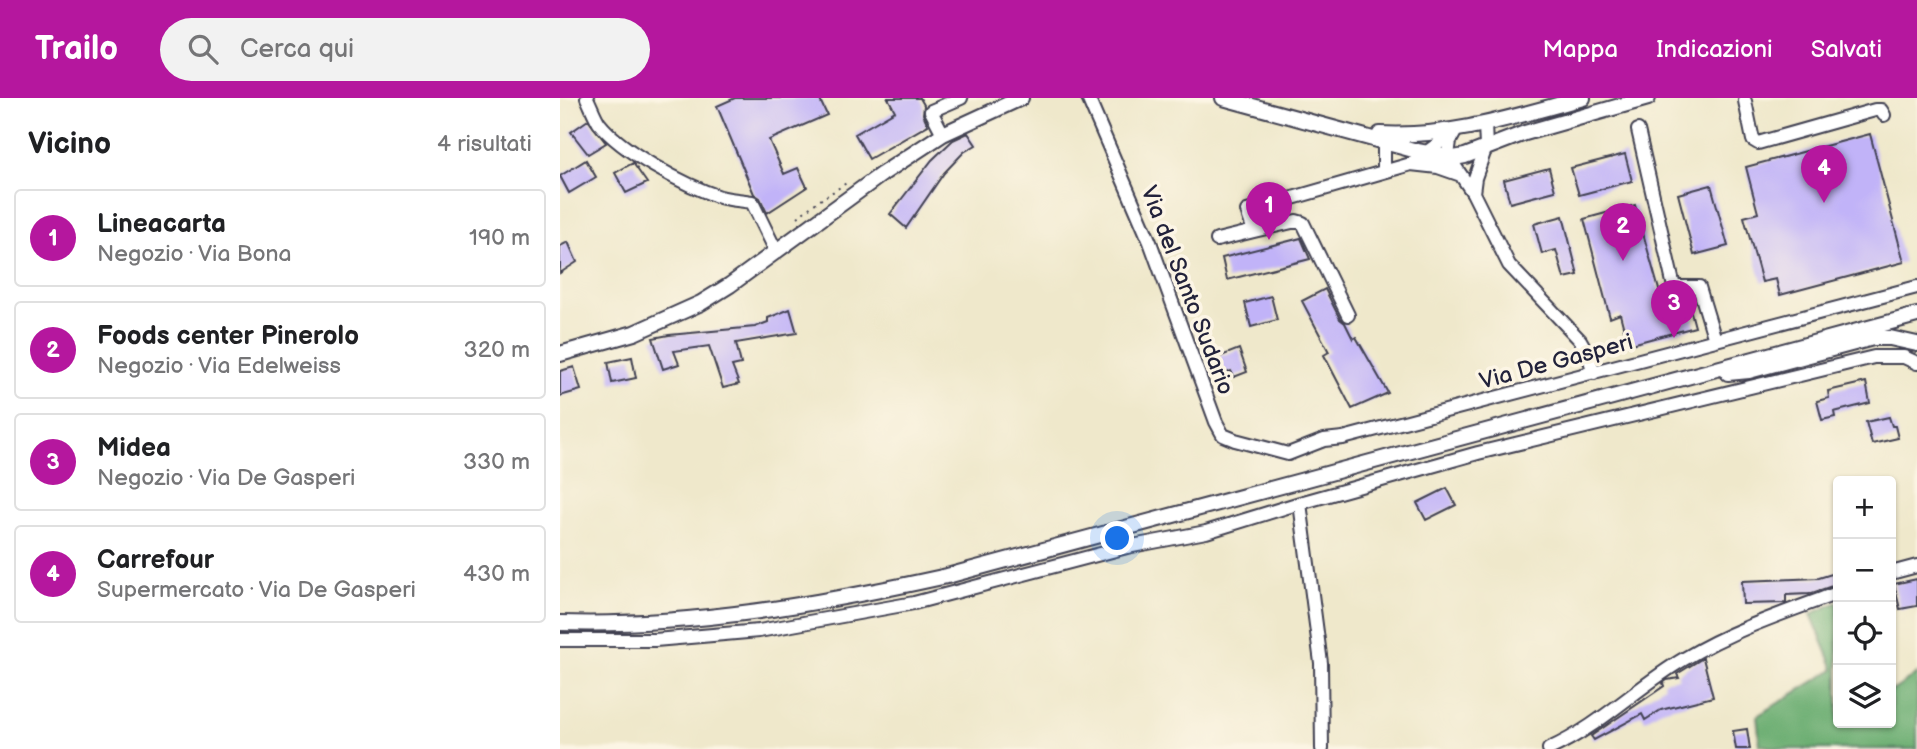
<!DOCTYPE html>
<html lang="it">
<meta charset="utf-8">
<style>
body{margin:0;font-family:"Balsamiq Sans",sans-serif;background:#f2f2f2;color:#202124}
.controls{position:absolute;right:21px;bottom:21px;display:grid;overflow:hidden;border-radius:7px;box-shadow:0 2px 5px #0004}
.controls button{width:63px;height:63px;display:grid;place-items:center;padding:0;border:0;border-bottom:2px solid #e0e0e0;background:#fff;color:#202124;font:35px sans-serif}
.you{position:absolute;left:558px;top:441px;width:24px;height:24px;margin:-18px;border:5px solid #fff;border-radius:50%;background:#1a73e8;box-shadow:0 0 0 10px #1a73e833}
.badge{display:grid;place-items:center;width:46px;height:46px;border-radius:50%;background:#b5179e;color:#fff;font-size:23px;font-weight:700}
.pin{position:absolute;translate:-50% -58px;filter:drop-shadow(0 2px 4px #0008)}
.pin::after{content:'';position:absolute;top:37px;width:24px;height:21px;background:inherit;clip-path:polygon(0 0,100% 0,50% 100%)}
.list{margin:0;padding:0;list-style:none}
h2{display:flex;justify-content:space-between;align-items:center;height:91px;margin:0;padding:0 28px;font-size:30px}
h2 small{font-size:23px;font-weight:400;color:#757577}
.list li{display:grid;grid-template-columns:46px 1fr auto;gap:21px;align-items:center;box-sizing:border-box;height:98px;margin:0 14px 14px;padding:0 14px;border:2px solid #e0e0e0;border-radius:7px}
.list b{display:block;font-size:26px;white-space:nowrap}
.list p{margin:0;font-size:23px;white-space:nowrap;color:#757577}
.list em{font-size:23px;font-style:normal;color:#757577}
.icon{flex:none;width:38px;height:38px;fill:none;stroke:currentColor;stroke-width:2;stroke-linecap:round;stroke-linejoin:round}
.map{position:relative;flex:none;width:1357px;height:651px;overflow:hidden}
header{display:flex;align-items:center;gap:42px;box-sizing:border-box;height:98px;padding:0 35px;background:#b5179e;color:#fff}
header strong{font-size:33px}
nav{display:flex;gap:38px;margin-inline-start:auto;font-size:24px}
.search{width:490px;height:63px;background:#f2f2f2;display:flex;align-items:center;gap:18px;box-sizing:border-box;padding:0 24px;border-radius:38px;color:#757577;font-size:26px}
main{display:flex}
aside{flex:1;background:#fff}
.map>svg:first-child{display:block}
.forest{fill:#6bad71;stroke:#466856;stroke-width:2}
.building{fill:#c1b3f8}
.lines{fill:none;stroke-linecap:round;stroke-linejoin:round}
.minor-casing{stroke:#414051;stroke-width:16}
.major-casing{stroke:#414051;stroke-width:18}
.path{stroke:#414051;stroke-width:2;stroke-dasharray:2 5;stroke-linecap:butt}
.minor{stroke:#fff;stroke-width:12}
.major{stroke:#fff;stroke-width:14}
.labels{text-anchor:middle;stroke-width:7;stroke-linejoin:round;paint-order:stroke}
.street-label{font-size:23px;fill:#22223b;stroke:#fcf5e5}
</style>
<header>
<strong>Trailo</strong>
<div class="search"><svg class="icon" aria-label="search" viewBox="0 0 24 24"><circle cx="10" cy="10" r="6"/><path d="M15 15l6 6"/></svg>Cerca qui</div>
<nav><a>Mappa</a><a>Indicazioni</a><a>Salvati</a></nav>
</header>
<main>
<aside>
<h2>Vicino<small>4 risultati</small></h2>
<ul class="list">
<li><span class="badge">1</span><div><b>Lineacarta</b><p>Negozio · Via Bona</p></div><em>190 m</em></li>
<li><span class="badge">2</span><div><b>Foods center Pinerolo</b><p>Negozio · Via Edelweiss</p></div><em>320 m</em></li>
<li><span class="badge">3</span><div><b>Midea</b><p>Negozio · Via De Gasperi</p></div><em>330 m</em></li>
<li><span class="badge">4</span><div><b>Carrefour</b><p>Supermercato · Via De Gasperi</p></div><em>430 m</em></li>
</ul>
</aside>
<div class="map">
<svg width="1357" height="651" viewBox="0 0 1357 651">
<rect width="100%" height="100%" fill="#fcf5e5"/>
<filter id="ink" filterUnits="userSpaceOnUse"><feTurbulence type="fractalNoise" baseFrequency=".0143" numOctaves="2"/><feDisplacementMap in="SourceGraphic" scale="14" xChannelSelector="R" yChannelSelector="G"/><feConvolveMatrix kernelMatrix="1 2 1 2 8 2 1 2 1" color-interpolation-filters="sRGB"/></filter>
<filter id="wash" filterUnits="userSpaceOnUse"><feTurbulence type="fractalNoise" baseFrequency=".00686" numOctaves="4" result="noise"/><feDisplacementMap in="SourceGraphic" scale="28" xChannelSelector="R" yChannelSelector="G"/><feGaussianBlur stdDeviation="1.57" result="paint"/><feColorMatrix in="noise" values="0 0 0 0 0 0 0 0 0 0 0 0 0 0 0 0 0 1.4 0 .05"/><feComposite in="paint" operator="in"/></filter>
<g filter="url(#wash)">
<rect width="100%" height="100%" fill="#efe8cb"/>
<path class="forest" d="M1278 504V625H1331V590L1332 593 1357 576V651H1223L1200 647 1197 618 1274 571 1251 516Z"/>
<g id="blocks">
<path class="building" d="M175 0H259L267 17 209 42 224 76 238 70 247 89 207 115 200 100 194 96 157 8Z
M328 0H360L364 7 363 16 368 27 309 61 295 36 335 13Z
M28 22 46 45 28 56 11 34Z
M408 35 416 47 404 54 384 75 346 130 330 116 372 62 393 42Z
M1310 36 1344 164 1220 197 1216 181 1202 184 1184 119 1198 115 1186 69Z
M1065 56 1072 83 1019 97 1011 70Z
M26 62 36 79 9 95 0 78Z
M73 65 87 85 66 95 55 75Z
M989 70 995 93 950 105 944 82Z
M1151 87 1168 148 1134 157 1118 96Z
M1075 107 1103 206 1127 199 1135 229 1068 247 1060 216 1050 220 1024 121Z
M1003 118 1018 177 1004 180 996 152 982 156 974 126Z
M741 140 750 161 667 182 662 160Z
M8 144 17 164 0 175V148Z
M765 191 780 221 785 225 793 241 796 239 828 295 792 311 764 257 769 254 742 203Z
M711 198 717 222 691 229 685 205Z
M230 211 237 235 176 245 181 266 172 268 179 286 163 290 149 248 114 253 119 266 103 271 93 240 109 237 195 229 208 224V220Z
M679 251 687 274 674 279 671 273 662 277 656 260Z
M72 259 76 280 52 285 48 264Z
M14 269 21 292 0 298V273Z
M1306 284 1310 305 1274 314 1275 319 1262 322 1257 303 1269 300 1268 293Z
M1329 319 1332 328H1335L1338 340 1312 346 1306 324Z
M887 390 896 407 866 422 857 405Z
M1278 474V486L1249 496 1226 497V505L1183 506 1182 483 1259 480Z
M1357 481V508L1340 511 1334 486Z
M1143 560 1153 599 1101 612 1085 622 1082 616 1034 642 1031 638 1104 588 1103 585 1107 582 1119 580 1117 576Z
M1187 631 1190 651H1176L1173 633Z"/>
</g>
</g>
<g filter="url(#ink)">
<use href="#blocks" fill-opacity="0" stroke="#414051" stroke-width="2"/>
<g class="lines">
<defs>
<path id="minor" d="M27 0C31 8 34 17 39 25 62 54 124 87 160 99 170 102 182 102 192 104L216 153
M528 0 590 144 656 324 663 337 675 342 728 356 764 342 783 340 1357 189
M1185 3 1193 42 1198 45 1315 12H1321L1324 17
M1078 32 1114 189H1139L1155 242
M895 34 890 43 888 58 913 95 949 167 1020 242 1028 256 1034 275
M383 36 371 13 401 0
M851 66 878 69 901 77
M824 73V43
M913 95 915 80 926 49 925 26
M657 142 694 133
M788 217 743 125 736 123 694 133 687 113 851 66 895 33
M740 405 761 565 762 651
M1331 475 1357 468
M0 542H95L199 533 354 505 567 449 646 434 740 405 918 355 1314 259H1344L1357 265
M989 651C1039 629 1078 588 1124 561 1172 532 1226 514 1278 495"/>
<path id="major" d="M663 0 857 53 894 60 905 58 965 35 1088 0
M820 36C890 40 956 18 1023 0
M0 256 74 235 141 205 170 187 322 76 383 36 461 0
M1168 275 1189 273 1313 240H1330L1357 246
M0 525C131 529 260 506 387 478L1357 217"/>
</defs>
<use href="#minor" class="minor-casing"/>
<use href="#major" class="major-casing"/>
<path class="path" d="M238 119 254 106 288 84"/>
<use href="#minor" class="minor"/>
<use href="#major" class="major"/>
</g>
</g>
<g class="labels">
<g class="street-label">
<text transform="translate(628 192) rotate(69)" y="8">Via del Santo Sudario</text>
<text transform="translate(996 263) rotate(-15)" y="8">Via De Gasperi</text>
</g>
</g>
</svg>
<div class="controls">
<button>+</button>
<button>−</button>
<button><svg class="icon" aria-label="locate" viewBox="0 0 24 24"><circle cx="12" cy="12" r="6"/><path d="M12 2v4M12 18v4M2 12h4M18 12h4"/></svg></button>
<button><svg class="icon" aria-label="layers" viewBox="0 0 24 24"><path d="M12 4l9 5-9 5-9-5zM3 14l9 5 9-5"/></svg></button>
</div>
<div class="you"></div>
<div class="pin badge" style="left:709px;top:142px">1</div>
<div class="pin badge" style="left:1063px;top:163px">2</div>
<div class="pin badge" style="left:1114px;top:240px">3</div>
<div class="pin badge" style="left:1264px;top:105px">4</div>
</div>
</main>
